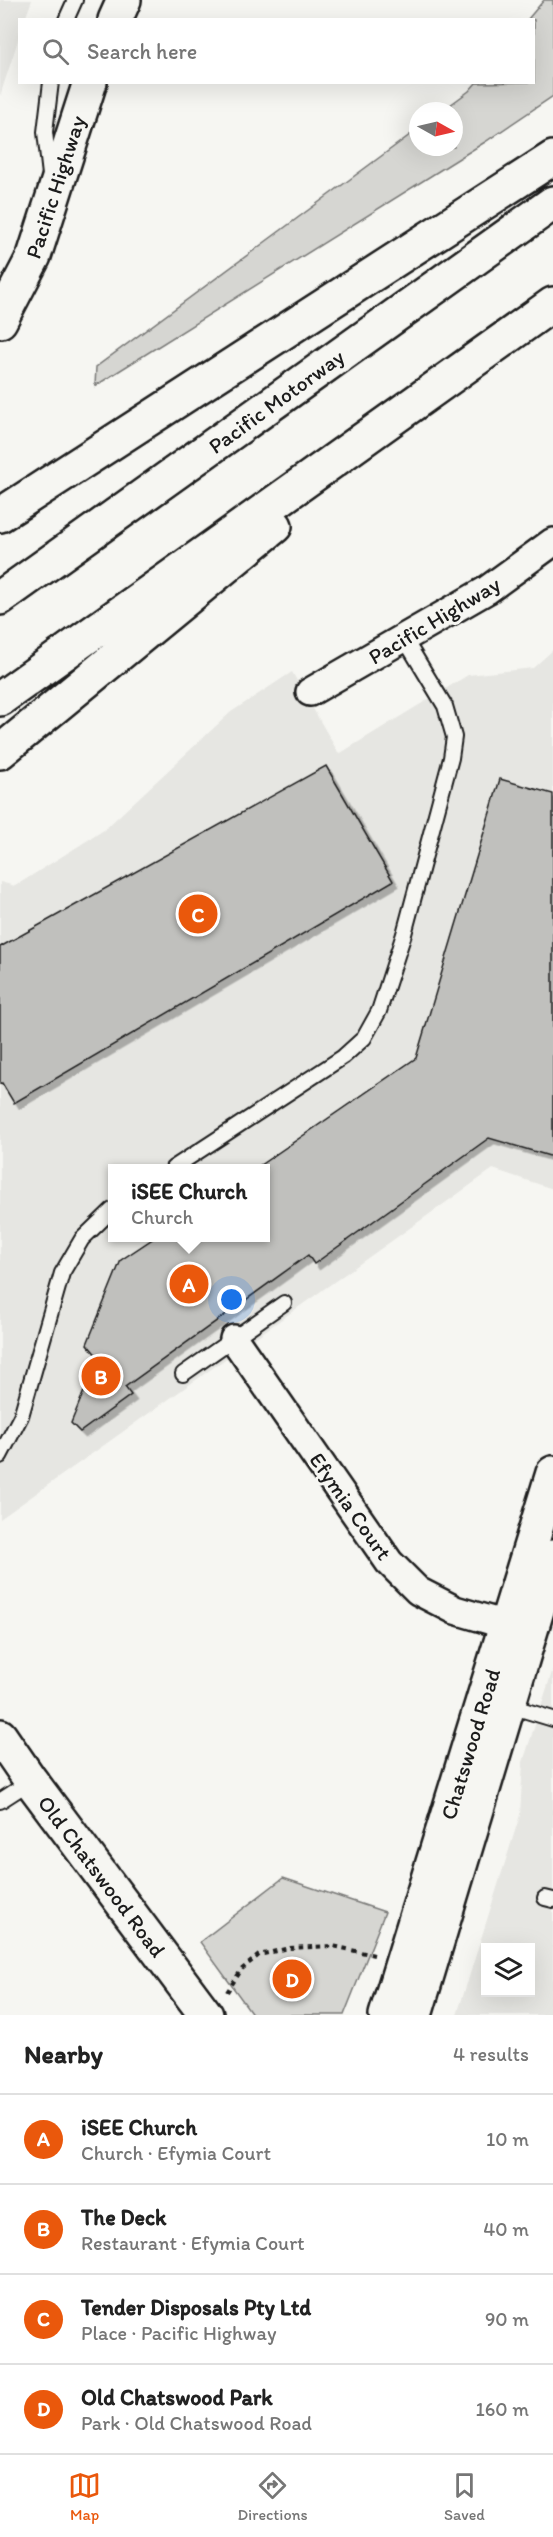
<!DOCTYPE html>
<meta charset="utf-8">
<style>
body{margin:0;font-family:Itim,sans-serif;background:#f2f2f2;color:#222}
.controls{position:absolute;right:18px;bottom:18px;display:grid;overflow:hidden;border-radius:0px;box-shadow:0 6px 24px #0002}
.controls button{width:54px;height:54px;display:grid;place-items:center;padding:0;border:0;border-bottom:2px solid #e0e0e0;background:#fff;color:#222;font:30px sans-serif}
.compass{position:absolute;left:409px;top:102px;width:54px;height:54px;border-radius:50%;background:#fff;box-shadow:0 6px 24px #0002;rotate:98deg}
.you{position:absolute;left:232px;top:1300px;width:21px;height:21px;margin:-15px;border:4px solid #fff;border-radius:50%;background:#1a73e8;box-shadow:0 0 0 9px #1a73e833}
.badge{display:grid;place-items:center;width:39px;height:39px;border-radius:50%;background:#ea580c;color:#fff;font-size:20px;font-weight:700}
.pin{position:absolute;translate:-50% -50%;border:3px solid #fff;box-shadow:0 2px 6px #0006}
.popup{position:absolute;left:108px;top:1164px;width:162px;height:78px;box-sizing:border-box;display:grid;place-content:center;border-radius:0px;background:#fff;filter:drop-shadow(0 2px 4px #0005);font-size:20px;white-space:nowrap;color:#767676}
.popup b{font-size:22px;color:#222}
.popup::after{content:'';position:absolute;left:50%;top:100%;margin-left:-12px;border:12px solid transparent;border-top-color:#fff}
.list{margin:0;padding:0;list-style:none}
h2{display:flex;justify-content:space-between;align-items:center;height:78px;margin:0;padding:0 24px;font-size:26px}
h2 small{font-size:20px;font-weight:400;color:#767676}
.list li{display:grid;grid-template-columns:39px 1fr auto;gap:18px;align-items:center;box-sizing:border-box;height:90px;padding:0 24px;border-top:2px solid #e0e0e0}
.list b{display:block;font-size:22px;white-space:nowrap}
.list p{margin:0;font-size:20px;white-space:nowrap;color:#767676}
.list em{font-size:20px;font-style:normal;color:#767676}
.icon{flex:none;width:33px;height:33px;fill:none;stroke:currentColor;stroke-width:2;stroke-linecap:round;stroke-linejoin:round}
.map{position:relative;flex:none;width:553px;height:2015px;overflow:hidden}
.search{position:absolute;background:#fff;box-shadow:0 6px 24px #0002;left:18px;right:18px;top:18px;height:66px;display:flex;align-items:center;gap:15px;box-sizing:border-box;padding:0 21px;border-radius:0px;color:#767676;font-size:22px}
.sheet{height:438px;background:#fff}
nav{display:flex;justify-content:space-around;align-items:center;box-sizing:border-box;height:84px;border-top:2px solid #e0e0e0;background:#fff;font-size:16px;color:#767676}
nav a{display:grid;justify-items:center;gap:3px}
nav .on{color:#ea580c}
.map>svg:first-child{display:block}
.built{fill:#e6e6e2;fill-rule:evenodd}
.green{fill:#d6d6d2;stroke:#797977;stroke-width:1.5}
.building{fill:#c0c0bd;stroke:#1c1c1c;stroke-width:1.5;filter:url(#shadow)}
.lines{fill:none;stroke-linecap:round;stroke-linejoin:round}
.lane-casing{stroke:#1c1c1c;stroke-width:18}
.street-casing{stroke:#1c1c1c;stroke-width:32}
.secondary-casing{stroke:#1c1c1c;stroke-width:38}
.highway-casing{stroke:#1c1c1c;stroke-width:38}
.path{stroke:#1c1c1c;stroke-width:4;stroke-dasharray:4.5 4.5;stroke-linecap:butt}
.lane{stroke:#f6f6f2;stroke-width:14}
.street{stroke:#f6f6f2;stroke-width:27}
.secondary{stroke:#f6f6f2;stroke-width:33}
.highway{stroke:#f6f6f2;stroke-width:33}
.labels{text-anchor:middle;stroke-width:6;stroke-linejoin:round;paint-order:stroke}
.street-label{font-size:22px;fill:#1c1c1c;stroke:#f6f6f2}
</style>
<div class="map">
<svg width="553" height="2015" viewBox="0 0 553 2015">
<defs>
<filter id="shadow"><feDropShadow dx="5.5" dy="5.5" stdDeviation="0" flood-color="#0004"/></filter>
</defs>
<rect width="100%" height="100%" fill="#f6f6f2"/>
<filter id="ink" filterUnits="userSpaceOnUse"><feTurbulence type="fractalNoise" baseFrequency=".0167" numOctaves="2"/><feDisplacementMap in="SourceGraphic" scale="12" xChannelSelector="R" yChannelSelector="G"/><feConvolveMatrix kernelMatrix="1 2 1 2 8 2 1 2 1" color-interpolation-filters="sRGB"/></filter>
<g filter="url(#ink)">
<path class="built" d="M0 0H32L25 19 20 20 19 37 0 96Z
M553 650V1189L493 1169 0 1519V882L15 886 104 830 231 712 292 672 339 754 468 675 533 668ZM112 1168H266V1238H112Z
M553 1669V2015H457L520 1815 523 1762ZM486 1948H530V1992H486Z"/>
<path class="green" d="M544 0H553V96L485 142 95 386 96 367 418 129V147H454V111H442L469 91 476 83 534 82V20L528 19Z
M283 1878 385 1912 344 2015H253L200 1942Z"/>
<path class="building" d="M326 766 393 881 14 1103 2 1083 0 1084V947Z
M500 779 553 794V1157L489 1138 314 1264 308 1255 125 1387 131 1395 80 1432 71 1423 98 1357 87 1344 121 1260 154 1238H266V1168H256L416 1058Z"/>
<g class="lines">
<defs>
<path id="lane" d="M66 20 75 0
M50 175 45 132 51 82
M173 1168 343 1057 364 1038 379 1011 404 934 451 758 454 737 445 706 404 638
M183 1374 284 1303
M0 1456 21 1416 62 1273 82 1239 112 1210
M510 1706 553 1719
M0 1801 31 1781
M545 1898 553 1900"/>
<path id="street" d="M310 692 487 590 553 542
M234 1339 389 1562 418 1591 455 1610 506 1625"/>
<path id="secondary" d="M115 20 124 0
M0 321 34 256 90 82
M0 1736 31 1781 206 2015
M386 2015 553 1473
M415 2015 553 1557"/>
<path id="highway" d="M0 515 553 158
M0 598 553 203
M0 699 553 304
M0 752 275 526"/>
</defs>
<use href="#lane" class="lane-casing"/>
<use href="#street" class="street-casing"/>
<use href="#secondary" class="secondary-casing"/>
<use href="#highway" class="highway-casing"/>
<path class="path" d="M227 1992 242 1969 259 1955 289 1948 333 1946 374 1955"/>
<use href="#lane" class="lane"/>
<use href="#street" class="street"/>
<use href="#secondary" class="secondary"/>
<use href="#highway" class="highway"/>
</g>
</g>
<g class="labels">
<g class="street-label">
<text transform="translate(55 187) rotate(-72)" y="8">Pacific Highway</text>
<text transform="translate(276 401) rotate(-36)" y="8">Pacific Motorway</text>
<text transform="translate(434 620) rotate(-31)" y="8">Pacific Highway</text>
<text transform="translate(351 1506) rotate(55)" y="8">Efymia Court</text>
<text transform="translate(470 1744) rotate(-73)" y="8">Chatswood Road</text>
<text transform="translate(102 1876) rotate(53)" y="8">Old Chatswood Road</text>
</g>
</g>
</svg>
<div class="controls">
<button><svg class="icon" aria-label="layers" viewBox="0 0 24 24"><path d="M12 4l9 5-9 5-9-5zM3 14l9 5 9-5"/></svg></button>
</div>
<svg class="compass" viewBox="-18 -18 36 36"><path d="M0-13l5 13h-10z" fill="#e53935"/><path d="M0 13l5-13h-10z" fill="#767676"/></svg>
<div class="you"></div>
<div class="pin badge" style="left:189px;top:1284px">A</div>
<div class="popup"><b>iSEE Church</b>Church</div>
<div class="pin badge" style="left:101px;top:1376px">B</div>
<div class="pin badge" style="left:198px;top:914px">C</div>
<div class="pin badge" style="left:292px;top:1979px">D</div>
<div class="search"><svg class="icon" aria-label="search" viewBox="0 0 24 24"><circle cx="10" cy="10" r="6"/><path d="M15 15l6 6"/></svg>Search here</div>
</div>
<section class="sheet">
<h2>Nearby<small>4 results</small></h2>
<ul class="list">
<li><span class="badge">A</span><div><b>iSEE Church</b><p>Church · Efymia Court</p></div><em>10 m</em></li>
<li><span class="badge">B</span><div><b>The Deck</b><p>Restaurant · Efymia Court</p></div><em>40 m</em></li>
<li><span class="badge">C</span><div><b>Tender Disposals Pty Ltd</b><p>Place · Pacific Highway</p></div><em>90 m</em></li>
<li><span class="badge">D</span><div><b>Old Chatswood Park</b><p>Park · Old Chatswood Road</p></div><em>160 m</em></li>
</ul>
</section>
<nav>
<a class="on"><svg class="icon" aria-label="map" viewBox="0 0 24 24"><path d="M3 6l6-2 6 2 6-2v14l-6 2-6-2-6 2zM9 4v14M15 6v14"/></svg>Map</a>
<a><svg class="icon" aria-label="directions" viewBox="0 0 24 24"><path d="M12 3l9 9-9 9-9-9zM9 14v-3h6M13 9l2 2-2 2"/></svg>Directions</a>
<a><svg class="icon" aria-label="saved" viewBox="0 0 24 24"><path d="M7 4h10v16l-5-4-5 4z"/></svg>Saved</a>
</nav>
